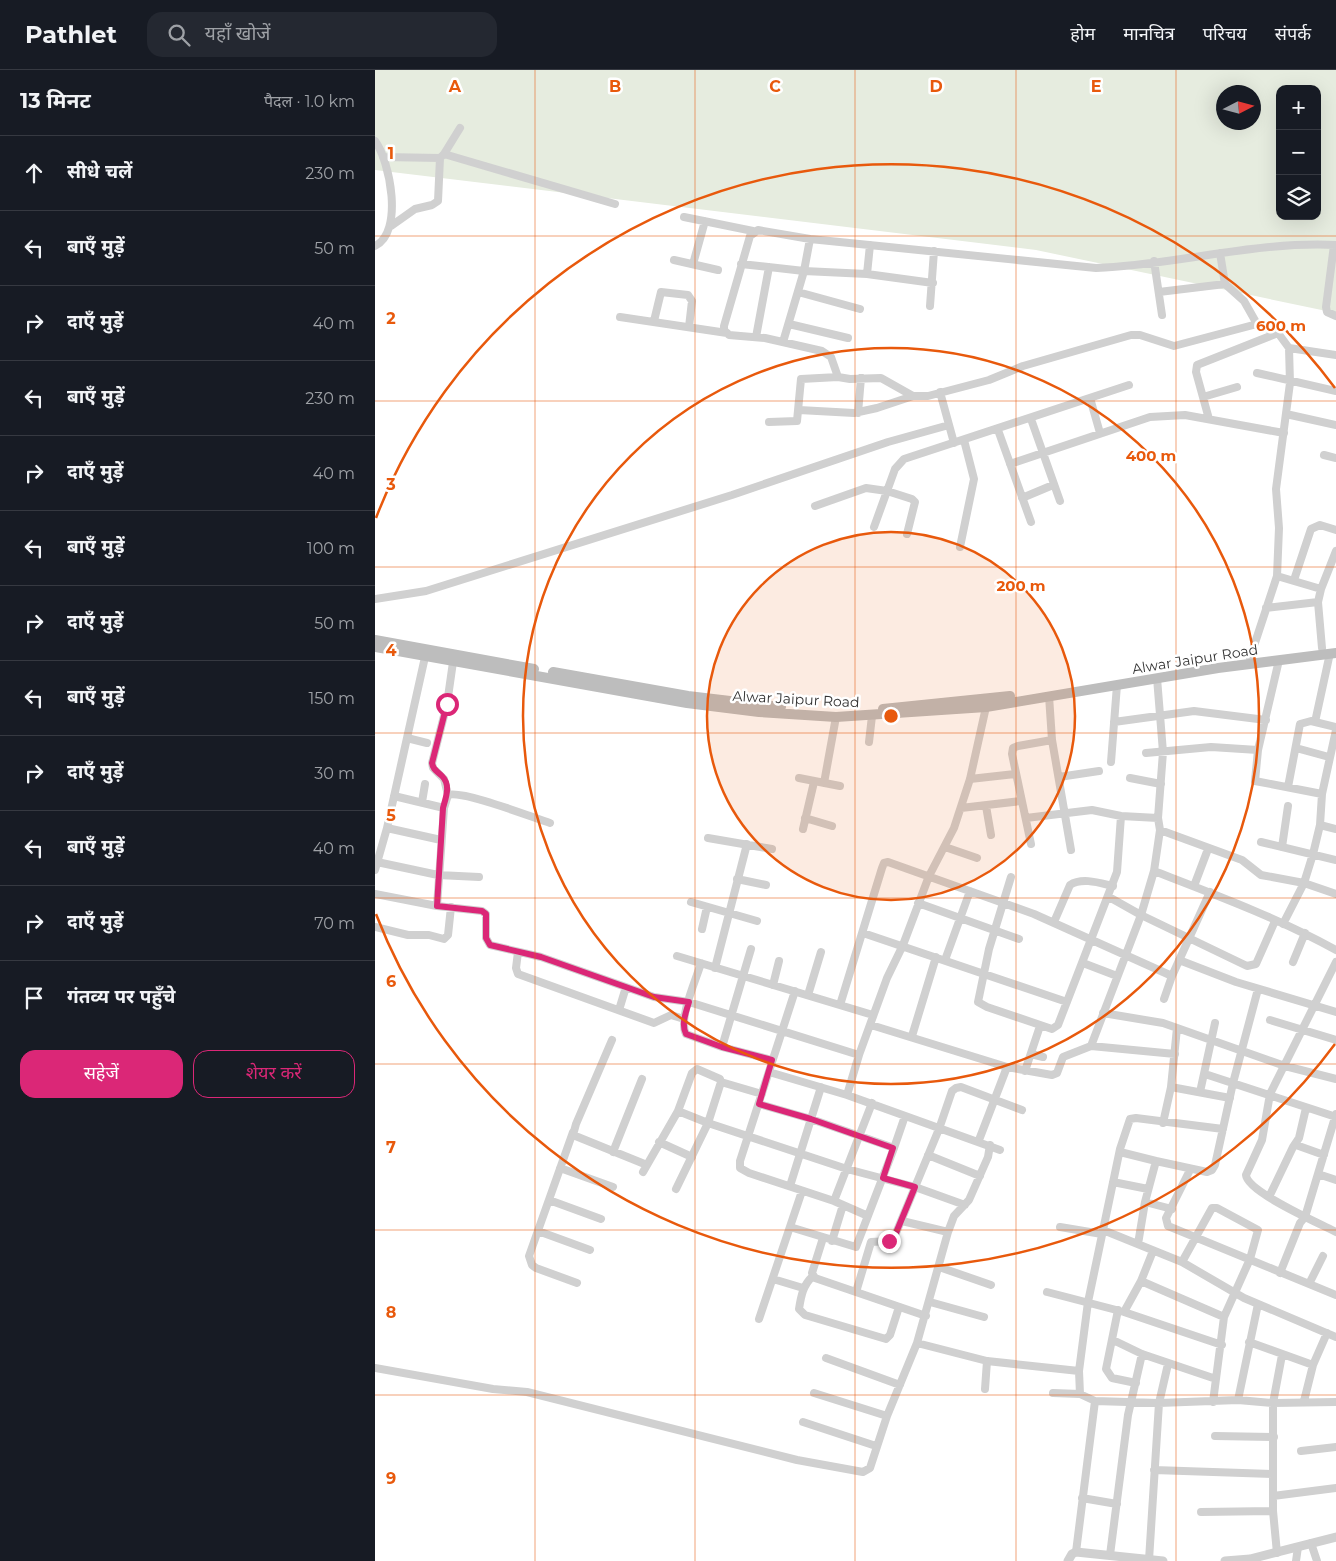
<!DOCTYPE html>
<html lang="hi">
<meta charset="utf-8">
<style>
body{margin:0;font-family:Montserrat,"Noto Sans Devanagari",sans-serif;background:#242831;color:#f1f3f6}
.controls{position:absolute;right:15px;top:15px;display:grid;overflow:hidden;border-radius:10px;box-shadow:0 5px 20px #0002}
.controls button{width:45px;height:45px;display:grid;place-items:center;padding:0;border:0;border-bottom:1px solid #363941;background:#171b24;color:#f1f3f6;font:25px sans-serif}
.compass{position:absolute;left:841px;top:15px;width:45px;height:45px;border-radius:50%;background:#171b24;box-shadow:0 5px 20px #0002;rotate:84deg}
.stop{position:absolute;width:15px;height:15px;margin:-11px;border:4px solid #db2777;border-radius:50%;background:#fff}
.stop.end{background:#db2777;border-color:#fff;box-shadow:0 1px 5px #0008}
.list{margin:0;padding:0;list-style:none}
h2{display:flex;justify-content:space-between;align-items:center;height:65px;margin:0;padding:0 20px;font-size:21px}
h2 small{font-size:16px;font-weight:400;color:#9ea1a6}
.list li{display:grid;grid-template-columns:32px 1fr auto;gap:15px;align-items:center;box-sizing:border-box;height:75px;padding:0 20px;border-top:1px solid #363941}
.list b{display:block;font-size:19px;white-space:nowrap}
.list em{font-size:16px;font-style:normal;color:#9ea1a6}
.actions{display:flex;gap:10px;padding:15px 20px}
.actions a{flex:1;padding:11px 0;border:1px solid #db2777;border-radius:15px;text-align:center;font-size:18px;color:#db2777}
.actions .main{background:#db2777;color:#fff}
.icon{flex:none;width:28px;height:28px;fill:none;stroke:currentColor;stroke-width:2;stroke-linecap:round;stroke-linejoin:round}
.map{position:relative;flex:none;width:961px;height:1491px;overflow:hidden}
header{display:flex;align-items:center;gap:30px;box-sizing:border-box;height:70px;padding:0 25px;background:#171b24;border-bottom:1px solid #363941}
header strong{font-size:24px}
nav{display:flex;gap:28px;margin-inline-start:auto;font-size:18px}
.search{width:350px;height:45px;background:#242831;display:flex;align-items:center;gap:12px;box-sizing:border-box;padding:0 18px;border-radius:15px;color:#9ea1a6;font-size:19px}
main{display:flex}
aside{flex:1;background:#171b24}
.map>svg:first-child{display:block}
.green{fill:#e6ecdf;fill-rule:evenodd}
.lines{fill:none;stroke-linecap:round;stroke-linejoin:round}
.minor{stroke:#d0d0d0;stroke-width:8}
.tertiary{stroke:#d0d0d0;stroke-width:9}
.secondary{stroke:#bdbdbd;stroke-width:10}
.route{stroke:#db2777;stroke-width:6}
.grid{fill:none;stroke:#e8590c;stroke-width:1;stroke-opacity:0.55}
.ring{fill:none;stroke:#e8590c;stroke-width:2.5}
.labels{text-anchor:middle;stroke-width:5;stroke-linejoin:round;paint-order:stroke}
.street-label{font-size:14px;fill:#333;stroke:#fff}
.grid-label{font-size:16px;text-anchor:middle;font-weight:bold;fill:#e8590c;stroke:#fff;stroke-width:5;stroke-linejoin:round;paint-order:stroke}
.centre{fill:#e8590c;stroke:#fff;stroke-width:2.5}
.ring-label{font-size:15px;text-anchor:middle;font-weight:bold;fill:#e8590c;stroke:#fff;stroke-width:5;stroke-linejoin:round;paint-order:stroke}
</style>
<header>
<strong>Pathlet</strong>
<div class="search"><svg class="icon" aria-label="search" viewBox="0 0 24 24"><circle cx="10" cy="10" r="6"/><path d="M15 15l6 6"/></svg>यहाँ खोजें</div>
<nav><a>होम</a><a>मानचित्र</a><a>परिचय</a><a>संपर्क</a></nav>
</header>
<main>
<aside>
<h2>13 मिनट<small>पैदल · 1.0 km</small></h2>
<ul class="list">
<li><svg class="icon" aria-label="ahead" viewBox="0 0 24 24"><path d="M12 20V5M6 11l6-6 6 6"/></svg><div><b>सीधे चलें</b></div><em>230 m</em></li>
<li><svg class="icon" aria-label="left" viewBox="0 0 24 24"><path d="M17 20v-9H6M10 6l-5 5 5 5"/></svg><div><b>बाएँ मुड़ें</b></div><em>50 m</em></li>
<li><svg class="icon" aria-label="right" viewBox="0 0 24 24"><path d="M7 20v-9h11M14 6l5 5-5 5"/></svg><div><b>दाएँ मुड़ें</b></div><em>40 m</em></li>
<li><svg class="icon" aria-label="left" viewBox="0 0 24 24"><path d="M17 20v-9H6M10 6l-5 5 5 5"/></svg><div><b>बाएँ मुड़ें</b></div><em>230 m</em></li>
<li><svg class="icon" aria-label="right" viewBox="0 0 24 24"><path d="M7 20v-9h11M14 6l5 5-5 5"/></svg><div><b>दाएँ मुड़ें</b></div><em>40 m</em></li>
<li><svg class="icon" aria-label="left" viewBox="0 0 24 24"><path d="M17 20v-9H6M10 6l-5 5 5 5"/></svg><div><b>बाएँ मुड़ें</b></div><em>100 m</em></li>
<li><svg class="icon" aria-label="right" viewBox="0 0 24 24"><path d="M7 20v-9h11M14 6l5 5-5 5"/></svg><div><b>दाएँ मुड़ें</b></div><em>50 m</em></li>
<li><svg class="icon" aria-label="left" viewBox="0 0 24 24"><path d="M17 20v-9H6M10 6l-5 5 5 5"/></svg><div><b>बाएँ मुड़ें</b></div><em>150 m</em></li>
<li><svg class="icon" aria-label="right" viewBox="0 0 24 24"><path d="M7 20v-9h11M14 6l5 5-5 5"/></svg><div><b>दाएँ मुड़ें</b></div><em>30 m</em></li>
<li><svg class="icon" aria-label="left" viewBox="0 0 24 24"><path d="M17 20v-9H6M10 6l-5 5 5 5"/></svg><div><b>बाएँ मुड़ें</b></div><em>40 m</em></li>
<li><svg class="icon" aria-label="right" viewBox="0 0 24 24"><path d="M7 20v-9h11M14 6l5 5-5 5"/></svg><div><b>दाएँ मुड़ें</b></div><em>70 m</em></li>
<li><svg class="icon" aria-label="arrive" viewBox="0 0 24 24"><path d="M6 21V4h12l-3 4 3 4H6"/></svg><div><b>गंतव्य पर पहुँचे</b></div></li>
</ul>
<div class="actions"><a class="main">सहेजें</a><a>शेयर करें</a></div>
</aside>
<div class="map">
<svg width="961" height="1491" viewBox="0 0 961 1491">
<rect width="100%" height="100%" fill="#fff"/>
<path class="green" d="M0 0H961V243L661 180 0 100ZM905 19H942V146H905ZM848 22H878V52H848Z"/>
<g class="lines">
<path class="minor" d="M0 71C15 91 29 162 0 176
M69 84 240 134
M8 87 65 88 69 84 85 58
M309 147 378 161
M16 156 40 139 57 135 63 131 65 88
M435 169 429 201 492 204 558 213
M959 175 951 237 952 242 961 246
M845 183 850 214 869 231 882 254 903 263 914 278 961 285
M299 190 343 200
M779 191 787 245
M318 194 330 151
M366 194 429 201 408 272
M492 204 495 175
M423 222 485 239
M784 222 850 214
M555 236 559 181
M245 247 352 263
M279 251 286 222 313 225 317 231 314 257
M414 254 473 268
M882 254 799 276 765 265H756L648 296 614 310 553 326H538L506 308 475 309 463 307 456 287 447 281 390 268 354 265 349 260V256L375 166 383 160 435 169 721 198C801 195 880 171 961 175
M381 267 394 197
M882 303 961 321
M565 322 579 373
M828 327 862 317
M715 328 725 363
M424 340 479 343 502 338 538 326
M483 343 486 308
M911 344 961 355
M656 349 685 431
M834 349 821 302 822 295 903 263
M394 352 422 351 426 309 463 307
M623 360 656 452
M949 385 961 388
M635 394 775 347 810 345 909 363
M647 428 678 415
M440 436 491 418 512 421 537 429 540 432 532 464
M499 457 520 399 529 389 754 315
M585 477 599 409 589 370
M902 506 946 519
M919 510 936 459 945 455 961 460
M0 529 51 521 357 425 513 372 574 355
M891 538 943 532
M947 578 943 532 946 519 961 481
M875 588 902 506 904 458 901 419 915 313 914 278
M904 590 883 680 880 711 947 724
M674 626 677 670 696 780
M739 652 819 641 891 650
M940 652 955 583
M32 668 52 673
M494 672 497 646
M921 678 954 687
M771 683 836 677 883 680
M736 692 742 615
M684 707 724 701
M424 708 465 716
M755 708 786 714
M595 709 640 704
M449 713 461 647
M913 717 925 654 936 651 961 657
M73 725 69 709 58 698 57 693 72 634 78 592
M19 726 69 738
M47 732 50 714
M611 736 616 765
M586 738 646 731
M430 748 457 756
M651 748 717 740 746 746 783 748
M945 755 961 759
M12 758 66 770
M428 759 439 712
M785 760 867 790 886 805 929 813 961 824
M333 768 397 779
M886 772 961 790
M656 774 637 684 638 678 643 676 677 670
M570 777 602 788
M907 777 913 736
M2 792 63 805 104 807
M0 800 12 758 50 587
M779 801C841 825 903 848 961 880
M636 807 614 879 603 932 612 937 677 959 683 955 742 802 746 746
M362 809 391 815
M819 816 833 779
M0 824 62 836 107 841 111 844V868L115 875 166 887 279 927 314 932 484 985
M734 827 766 845 872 896 881 894 900 851
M316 832 382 851
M543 833 644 869
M62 836 69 738 73 725C88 720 156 747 175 753
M679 852 695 815C707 807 725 813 738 816
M908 854 929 813 938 784 945 755 947 724 961 660
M0 857 33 865H54L69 869 73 865 76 837
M327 859 332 837
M488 863 692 932
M143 882 141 898 143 904 279 953 296 945 309 949
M302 886 498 945
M570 890 595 821
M804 890 861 912 961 942
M918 892 930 863
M961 892 895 1024 887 1070 871 1105C872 1122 944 1153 961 1162
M326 893C321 910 303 949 311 964L347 977 397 990
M708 893 742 906
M340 898 372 774
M398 915 404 891
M420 921 365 1091V1098L374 1103 459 1131 493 1146
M433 925 446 882
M789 929 797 906 835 822
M465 935 507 798 509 793 513 792 659 844 797 906
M244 940 251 917
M728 943 788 953 910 996 961 1009
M895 950 961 970
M496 955 632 997 677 1005 682 1003 688 987 716 976 800 984
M537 966 561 887
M237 970 201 1054 198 1065 272 1095
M716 976 766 845 779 801 785 760 783 748 788 682 782 608
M347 977 376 879
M656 984 668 987
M650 1001 665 956
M394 1002 472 1025 625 1080
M830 1004 961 1047
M346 1012 387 1024
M796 1017 855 1028
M825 1022 840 953
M472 1025 484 985 512 908 528 875 554 806 579 758 595 709 611 637
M384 1034 436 1049 519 1078 481 1177 415 1157
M303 1041 317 1003 322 999 345 1009 346 1012 333 1053 472 1099 540 1117 590 1135
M788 1053 796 1017 802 958
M848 1059 761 1048 755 1049 745 1079 713 1232 704 1301 705 1324 720 1331 784 1333 863 1330 898 1333 961 1332
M198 1062 154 1186 157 1195 161 1198 202 1213
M604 1070 632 997
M284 1072 317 1087
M921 1075 949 1085
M519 1078 530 1046
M238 1082 267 1009
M745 1082 781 1091
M553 1085 605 1106
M185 1098 238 1117
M815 1100 791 1148 793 1156 961 1225
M268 1102 303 1041 333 1053 301 1119
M943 1104 961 1110
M738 1112 773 1119
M415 1116 446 1017
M894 1127 918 1077 924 1068 931 1038
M174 1130 226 1149
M459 1131 497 1033
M770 1132 797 1139
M527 1151 573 1162
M685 1157 727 1164
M728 1160 807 1192 869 1228 961 1267
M163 1161 215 1180
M448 1168 437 1203 440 1208 551 1246
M457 1171 468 1135
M763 1174 770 1132 781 1091 832 1102 837 1100 840 1095 858 1013 883 919
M807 1192 837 1138H842L883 1160 875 1189 849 1247 838 1332
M564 1197 616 1215
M905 1203 925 1153 930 1147 961 1044
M438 1206C428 1215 426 1226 424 1239L430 1245 511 1269 515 1265 524 1237
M398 1209 428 1218
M766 1211 849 1247
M934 1214 948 1186
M481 1222 496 1172 514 1171 521 1163 564 1059 577 1021 581 1018 586 1017 647 1040
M672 1222 749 1242 847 1275
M555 1232 609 1247
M743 1240 731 1299 737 1308 761 1313
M749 1242 766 1211 778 1181
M384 1249 427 1121
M738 1270 767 1284 841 1309
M874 1272 938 1295
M542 1273 612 1291 704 1301
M451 1288 525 1315
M0 1298 118 1319 152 1322 422 1390 488 1402 495 1398 512 1346 542 1273 573 1162 579 1146 594 1130 613 1087 615 1075
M610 1319 612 1291
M439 1323 512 1346
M678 1323 705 1324
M863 1330 883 1234
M929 1331 938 1295 952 1263
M428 1352 501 1376
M840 1366 899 1367
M926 1381 961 1377
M779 1400 898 1404
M898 1426 961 1418
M707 1428 742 1434
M826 1442 898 1441
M936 1473 942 1491
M701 1482 720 1331
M902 1483 898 1441V1333L907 1285
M735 1485 753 1345 767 1284
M774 1490 784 1333 793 1294
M921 1491 923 1477"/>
<path class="tertiary" d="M693 1491 697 1484 701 1482 788 1491
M850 1491 875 1489 961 1467"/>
<path class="secondary" d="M0 570 159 599
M0 577 312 633 384 642 461 647 611 637 843 598 961 583
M178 602 313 626 406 637
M508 639 635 626"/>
</g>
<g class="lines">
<path class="route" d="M72 634 57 693C58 700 62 701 67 706 76 715 71 727 68 738L62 836 107 841 111 844V868L115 875 166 887 279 927 314 932C311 942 306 954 311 964L347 977 397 990 384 1034 436 1049 518 1078 508 1108 540 1117 521 1163 514 1171"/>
</g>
<path class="grid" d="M160 0V1491M320 0V1491M480 0V1491M641 0V1491M801 0V1491M0 166H961M0 331H961M0 497H961M0 663H961M0 828H961M0 994H961M0 1160H961M0 1325H961"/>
<circle cx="516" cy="646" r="184" fill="#e8590c" fill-opacity=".12"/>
<g class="ring">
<circle cx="516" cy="646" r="184"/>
<circle cx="516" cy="646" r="368"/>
<path d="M960 974A552 552 0 0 1 1 844M1 448A552 552 0 0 1 960 318"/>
</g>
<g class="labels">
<g class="street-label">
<text transform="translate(820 589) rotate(-9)" y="5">Alwar Jaipur Road</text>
<text transform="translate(421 629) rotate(3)" y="5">Alwar Jaipur Road</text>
</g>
</g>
<g class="grid-label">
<text x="80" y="22">A</text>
<text x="240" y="22">B</text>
<text x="400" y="22">C</text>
<text x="561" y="22">D</text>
<text x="721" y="22">E</text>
<text x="16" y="89">1</text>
<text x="16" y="254">2</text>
<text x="16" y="420">3</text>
<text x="16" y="586">4</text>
<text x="16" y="751">5</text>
<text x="16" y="917">6</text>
<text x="16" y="1083">7</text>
<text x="16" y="1248">8</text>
<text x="16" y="1414">9</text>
</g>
<circle cx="516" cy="646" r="8" class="centre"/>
<g class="ring-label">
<text x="906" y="261">600 m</text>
<text x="776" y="391">400 m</text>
<text x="646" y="521">200 m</text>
</g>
</svg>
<div class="controls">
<button>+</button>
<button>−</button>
<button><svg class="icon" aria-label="layers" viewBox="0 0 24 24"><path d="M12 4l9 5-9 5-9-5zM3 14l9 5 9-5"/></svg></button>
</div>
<svg class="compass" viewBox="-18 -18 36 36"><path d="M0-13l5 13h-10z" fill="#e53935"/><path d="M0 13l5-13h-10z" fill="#9ea1a6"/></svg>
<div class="stop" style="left:72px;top:634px"></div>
<div class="stop end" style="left:514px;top:1171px"></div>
</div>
</main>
